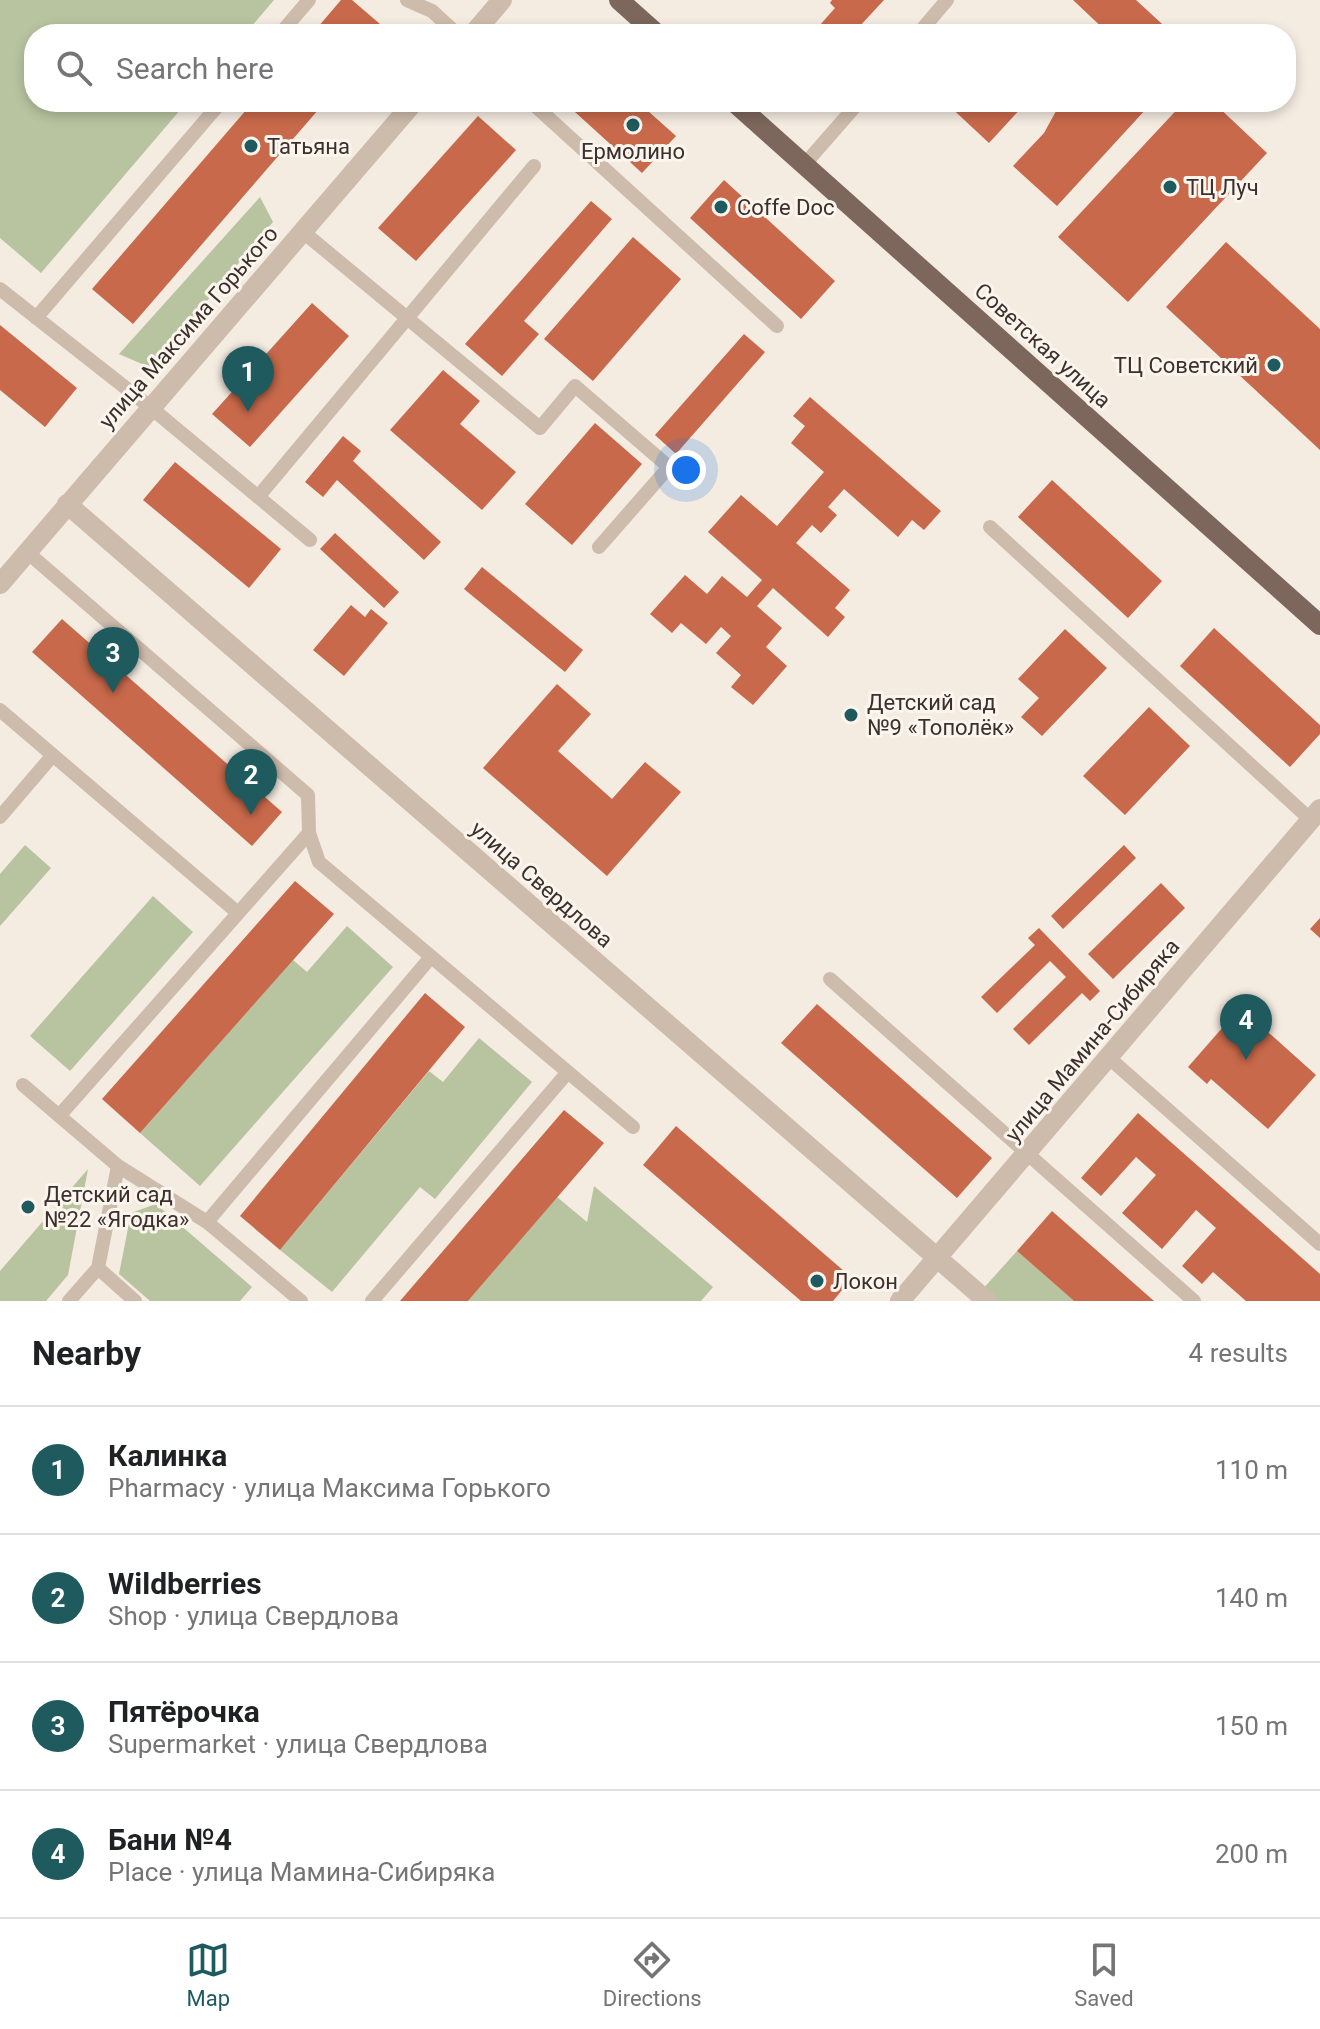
<!DOCTYPE html>
<meta charset="utf-8">
<style>
body{margin:0;font-family:Roboto,sans-serif;background:#f2f2f2;color:#202124}
.you{position:absolute;left:686px;top:470px;width:28px;height:28px;margin:-20px;border:6px solid #fff;border-radius:50%;background:#1a73e8;box-shadow:0 0 0 12px #1a73e833}
.badge{display:grid;place-items:center;width:52px;height:52px;border-radius:50%;background:#1f5a5e;color:#fff;font-size:26px;font-weight:700}
.pin{position:absolute;translate:-50% -66px;filter:drop-shadow(0 2px 4px #0008)}
.pin::after{content:'';position:absolute;top:42px;width:28px;height:24px;background:inherit;clip-path:polygon(0 0,100% 0,50% 100%)}
.list{margin:0;padding:0;list-style:none}
h2{display:flex;justify-content:space-between;align-items:center;height:104px;margin:0;padding:0 32px;font-size:34px}
h2 small{font-size:26px;font-weight:400;color:#757577}
.list li{display:grid;grid-template-columns:52px 1fr auto;gap:24px;align-items:center;box-sizing:border-box;height:128px;padding:0 32px;border-top:2px solid #e0e0e0}
.list b{display:block;font-size:30px;white-space:nowrap}
.list p{margin:0;font-size:26px;white-space:nowrap;color:#757577}
.list em{font-size:26px;font-style:normal;color:#757577}
.icon{flex:none;width:44px;height:44px;fill:none;stroke:currentColor;stroke-width:2;stroke-linecap:round;stroke-linejoin:round}
.map{position:relative;flex:none;width:1320px;height:1301px;overflow:hidden}
.search{position:absolute;background:#fff;box-shadow:0 4px 12px #0003;left:24px;right:24px;top:24px;height:88px;display:flex;align-items:center;gap:20px;box-sizing:border-box;padding:0 28px;border-radius:32px;color:#757577;font-size:30px}
.sheet{height:616px;background:#fff}
nav{display:flex;justify-content:space-around;align-items:center;box-sizing:border-box;height:112px;border-top:2px solid #e0e0e0;background:#fff;font-size:22px;color:#757577}
nav a{display:grid;justify-items:center;gap:4px}
nav .on{color:#1f5a5e}
.map>svg:first-child{display:block}
.green{fill:#b8c4a0}
.building{fill:#c8694b}
.lines{fill:none;stroke-linecap:round;stroke-linejoin:round}
.service{stroke:#cdbbac;stroke-width:14}
.pedestrian{stroke:#cdbbac;stroke-width:20}
.minor{stroke:#cdbbac;stroke-width:20}
.primary{stroke:#7d675c;stroke-width:20}
.poi-dot{fill:#1f5a5e;stroke:#fbf5ee;stroke-width:3}
.labels{text-anchor:middle;stroke-width:6;stroke-linejoin:round;paint-order:stroke}
.poi-label{font-size:22px;fill:#3b302b;stroke:#fbf5ee;text-anchor:start}
.street-label{font-size:22px;fill:#3b302b;stroke:#fbf5ee}
</style>
<div class="map">
<svg width="1320" height="1301" viewBox="0 0 1320 1301">
<rect width="100%" height="100%" fill="#f4ebe1"/>
<path class="green" d="M0 0H274L245 34H34V102H187L41 273 0 238Z
M260 197 273 222 151 368 119 354Z
M25 845 51 868 0 926V874Z
M153 896 193 932 70 1071 30 1036Z
M347 926 393 967 200 1186 140 1133 293 960 307 972Z
M479 1038 532 1082 435 1199 420 1187 332 1292 280 1250 429 1071 443 1082Z
M88 1169 68 1275 46 1301H0V1271Z
M594 1186 713 1287 701 1301H468L557 1197 587 1222Z
M156 1204 252 1287 240 1301H150L119 1274 131 1213Z
M1017 1251 1074 1301H972Z"/>
<path class="building" d="M341 0H352L387 30 384 34H312Z
M832 0H884L858 28 855 25 847 34H812L835 8 830 3Z
M1073 0H1136L1173 34H1109Z
M253 102H325L133 324 92 289Z
M564 102H638L676 136 642 173Z
M945 102H1020L1024 105 989 143Z
M1061 102H1141L1147 108 1057 206 1013 166 1044 133Z
M1184 102H1213L1267 153 1128 302 1058 237Z
M478 116 516 150 416 261 378 228Z
M724 180 835 281 801 319 690 218Z
M591 201 612 219 524 321 539 334 502 376 465 344Z
M633 237 681 279 593 381 544 339Z
M1226 242 1320 329V450L1166 307Z
M312 303 349 336 250 447 212 414Z
M0 325 77 388 45 427 0 390Z
M744 334 765 352 676 454 655 435Z
M443 370 480 401 460 424 516 472 482 510 390 430Z
M810 397 941 511 924 530 912 520 898 537 844 489 828 507 837 515 821 533 812 525 796 543 850 590 835 608 845 617 828 637 773 588 757 606 782 628 766 647 787 666 753 705 731 687 741 675 716 653 731 636 721 627 706 644 681 623 672 633 650 614 685 575 707 594 722 576 747 597 762 580 708 532 741 495 777 526 824 472 791 443 805 426 793 416Z
M595 423 642 464 572 545 525 504Z
M343 436 361 451 353 461 441 542 424 560 337 480 323 497 305 482Z
M175 462 281 549 249 588 143 500Z
M1052 480 1162 581 1128 618 1018 517Z
M335 533 399 592 384 608 320 549Z
M482 567 583 650 565 672 464 589Z
M351 605 365 617 371 609 388 623 344 676 313 650Z
M62 619 282 812 252 846 32 652Z
M1214 628 1320 725V734L1290 767 1180 666Z
M1065 629 1107 668 1042 736 1021 717 1039 698 1018 679Z
M557 684 591 714 558 751 612 799 645 762 681 792 607 876 483 768Z
M1149 707 1190 746 1125 815 1083 776Z
M1124 845 1136 858 1063 929 1051 916Z
M295 881 334 914 140 1133 102 1099Z
M1161 883 1185 908 1113 979 1088 954Z
M1320 918V938L1310 929Z
M1039 928 1100 991 1090 1001 1082 993 1029 1045 1013 1029 1066 977 1050 961 997 1013 981 997 1035 945 1028 938Z
M425 993 465 1027 280 1250 240 1216Z
M1244 1003 1263 1020 1259 1024 1316 1075 1268 1129 1211 1079 1207 1084 1188 1067Z
M817 1004 992 1158 957 1198 781 1043Z
M564 1110 604 1143 468 1301H400Z
M1138 1113 1320 1274V1301H1246L1213 1272 1202 1284 1182 1266 1216 1228 1196 1210 1162 1249 1122 1213 1156 1175 1136 1157 1101 1196 1081 1178Z
M676 1126 852 1278 833 1301H801L643 1165Z
M1052 1211 1154 1301H1074L1017 1251Z"/>
<g class="lines">
<path class="service" d="M407 0 432 11 457 34
M280 34 309 0
M918 34 947 0
M531 102 777 326
M804 165 859 102
M302 231 540 428 575 386 669 467 599 547
M0 289 150 407 310 540
M36 318 221 102
M258 497 534 166
M990 527 1311 820
M27 552 308 795 309 833 319 862 633 1127
M0 710 238 913
M0 817 53 755
M830 979 1194 1301
M1108 1057 1320 1244
M23 1085 118 1166 207 1222 301 1301
M59 1116 309 833
M207 1222 431 957
M98 1268 135 1301
M69 1301 98 1268 118 1166
M372 1301 568 1072"/>
<path class="pedestrian" d="M67 504 987 1301"/>
<path class="minor" d="M473 34 502 0
M0 584 414 102
M900 1301 1320 809"/>
<path class="primary" d="M619 0 657 34
M734 102 1320 625"/>
</g>
<g class="poi-dot">
<circle cx="633" cy="125" r="8"/>
<circle cx="251" cy="146" r="8"/>
<circle cx="1170" cy="187" r="8"/>
<circle cx="721" cy="207" r="8"/>
<circle cx="1274" cy="365" r="8"/>
<circle cx="851" cy="715" r="8"/>
<circle cx="28" cy="1207" r="8"/>
<circle cx="817" cy="1281" r="8"/>
</g>
<g class="labels">
<g class="poi-label">
<text x="267" y="154">Татьяна</text>
<text x="633" y="159" text-anchor="middle">Ермолино</text>
<text x="1186" y="195">ТЦ Луч</text>
<text x="737" y="215">Coffe Doc</text>
<text x="1258" y="373" text-anchor="end">ТЦ Советский</text>
<text x="867" y="710">Детский сад<tspan x="867" dy="25">№9 «Тополёк»</tspan></text>
<text x="44" y="1202">Детский сад<tspan x="44" dy="25">№22 «Ягодка»</tspan></text>
<text x="833" y="1289">Локон</text>
</g>
<g class="street-label">
<text transform="translate(188 327) rotate(-49)" y="8">улица Максима Горького</text>
<text transform="translate(1043 345) rotate(42)" y="8">Советская улица</text>
<text transform="translate(542 884) rotate(41)" y="8">улица Свердлова</text>
<text transform="translate(1092 1040) rotate(-50)" y="8">улица Мамина-Сибиряка</text>
</g>
</g>
</svg>
<div class="you"></div>
<div class="pin badge" style="left:248px;top:412px">1</div>
<div class="pin badge" style="left:251px;top:815px">2</div>
<div class="pin badge" style="left:113px;top:693px">3</div>
<div class="pin badge" style="left:1246px;top:1060px">4</div>
<div class="search"><svg class="icon" aria-label="search" viewBox="0 0 24 24"><circle cx="10" cy="10" r="6"/><path d="M15 15l6 6"/></svg>Search here</div>
</div>
<section class="sheet">
<h2>Nearby<small>4 results</small></h2>
<ul class="list">
<li><span class="badge">1</span><div><b>Калинка</b><p>Pharmacy · улица Максима Горького</p></div><em>110 m</em></li>
<li><span class="badge">2</span><div><b>Wildberries</b><p>Shop · улица Свердлова</p></div><em>140 m</em></li>
<li><span class="badge">3</span><div><b>Пятёрочка</b><p>Supermarket · улица Свердлова</p></div><em>150 m</em></li>
<li><span class="badge">4</span><div><b>Бани №4</b><p>Place · улица Мамина-Сибиряка</p></div><em>200 m</em></li>
</ul>
</section>
<nav>
<a class="on"><svg class="icon" aria-label="map" viewBox="0 0 24 24"><path d="M3 6l6-2 6 2 6-2v14l-6 2-6-2-6 2zM9 4v14M15 6v14"/></svg>Map</a>
<a><svg class="icon" aria-label="directions" viewBox="0 0 24 24"><path d="M12 3l9 9-9 9-9-9zM9 14v-3h6M13 9l2 2-2 2"/></svg>Directions</a>
<a><svg class="icon" aria-label="saved" viewBox="0 0 24 24"><path d="M7 4h10v16l-5-4-5 4z"/></svg>Saved</a>
</nav>
